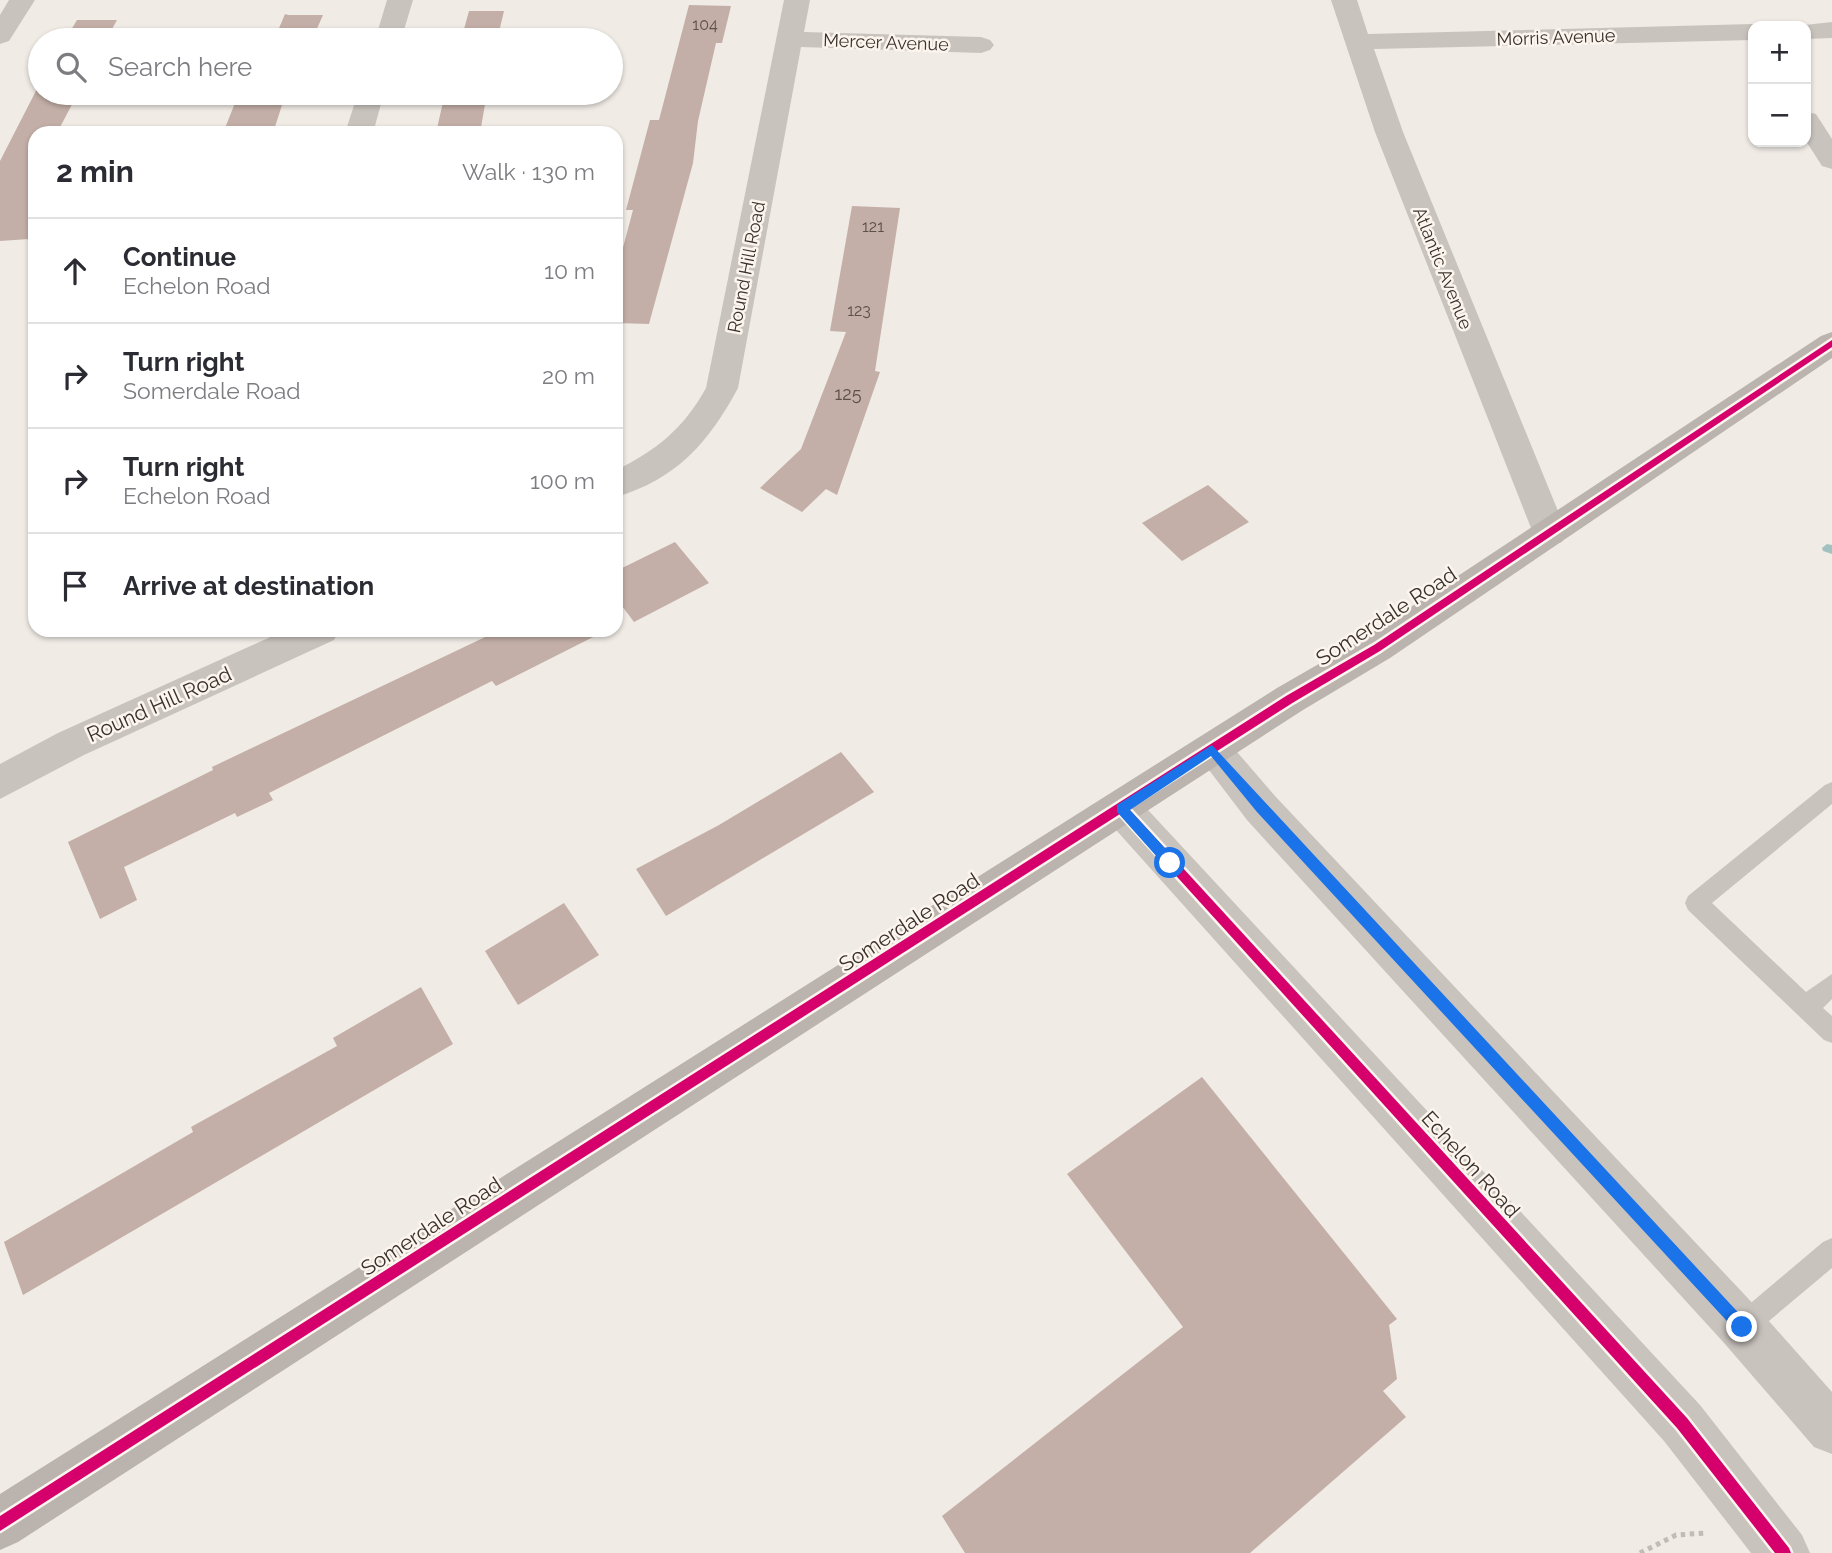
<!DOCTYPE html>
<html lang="en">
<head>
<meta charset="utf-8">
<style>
  :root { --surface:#fff; --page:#f2f2f3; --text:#2b2b33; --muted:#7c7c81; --line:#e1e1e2 }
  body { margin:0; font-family:Raleway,sans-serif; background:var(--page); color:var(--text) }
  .controls { position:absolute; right:21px; top:21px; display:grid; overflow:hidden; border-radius:14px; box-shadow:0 2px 5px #0004 }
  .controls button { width:63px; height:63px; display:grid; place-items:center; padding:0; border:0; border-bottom:2px solid var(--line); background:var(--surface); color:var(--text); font:35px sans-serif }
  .stop { position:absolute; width:21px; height:21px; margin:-16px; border:5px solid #1a73e8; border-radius:50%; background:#fff }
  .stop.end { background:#1a73e8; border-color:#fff; box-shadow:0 2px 7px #0008 }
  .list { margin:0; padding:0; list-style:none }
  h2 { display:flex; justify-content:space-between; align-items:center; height:91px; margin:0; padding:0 28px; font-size:30px }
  h2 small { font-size:23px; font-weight:400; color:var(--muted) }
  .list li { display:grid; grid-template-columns:46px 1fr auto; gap:21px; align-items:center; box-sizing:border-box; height:105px; padding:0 28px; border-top:2px solid var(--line) }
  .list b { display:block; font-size:26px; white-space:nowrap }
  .list p { margin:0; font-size:23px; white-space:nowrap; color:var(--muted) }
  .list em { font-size:23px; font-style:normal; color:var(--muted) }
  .icon { flex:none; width:38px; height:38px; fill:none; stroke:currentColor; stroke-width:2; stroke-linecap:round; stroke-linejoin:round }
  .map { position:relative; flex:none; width:1832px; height:1553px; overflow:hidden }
  .search { position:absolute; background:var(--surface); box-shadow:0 2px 5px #0004; left:28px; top:28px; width:595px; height:77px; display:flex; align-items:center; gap:18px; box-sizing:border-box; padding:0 24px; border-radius:38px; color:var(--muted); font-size:26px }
  .panel { position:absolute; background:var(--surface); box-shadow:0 2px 5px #0004; left:28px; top:126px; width:595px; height:511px; border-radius:21px }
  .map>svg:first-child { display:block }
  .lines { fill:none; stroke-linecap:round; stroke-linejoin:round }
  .stream { fill:#a1c2c1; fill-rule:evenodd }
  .building { fill:#c3afa7 }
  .path { stroke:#c2bbb6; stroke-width:5; stroke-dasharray:4.5 4.5; stroke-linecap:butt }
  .service { fill:#c9c3be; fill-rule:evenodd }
  .minor { fill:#c9c3be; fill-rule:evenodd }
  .tertiary { fill:#c9c3be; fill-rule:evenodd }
  .secondary { fill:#bab3ae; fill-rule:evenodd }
  .cycleway-casing { stroke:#fbf5ee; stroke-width:5 }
  .cycleway { fill:#d6006c; fill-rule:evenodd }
  .route { fill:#1a73e8 }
  .labels { text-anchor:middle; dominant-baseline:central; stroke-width:5; stroke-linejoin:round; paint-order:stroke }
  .far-number-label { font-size:16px; fill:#5d504a }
  .far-street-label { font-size:18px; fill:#3b302b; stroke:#fbf5ee }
  .number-label { font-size:18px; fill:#5d504a }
  .street-label { font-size:21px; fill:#3b302b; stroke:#fbf5ee }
</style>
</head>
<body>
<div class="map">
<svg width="1832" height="1553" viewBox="0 0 1832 1553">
  <rect width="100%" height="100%" fill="#f0ebe5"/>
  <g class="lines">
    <path class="stream" d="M1827,544L1832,545V554L1823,551L1822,548Z"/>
  </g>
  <path class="building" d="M689,5L731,6L722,43H716L698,121L693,163L649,324L616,323V274L633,210H626L650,120H659Z
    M469,11H504L497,40H461Z
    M285,14L288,15H323L312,40H274Z
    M77,20H117L106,40H65Z
    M40,83V93H78L57,133H35V220L29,239L0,241V161Z
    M239,93H292L287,105H282L273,133H223Z
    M445,93H487L480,133H436Z
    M852,206L900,208L875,371L880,372L837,495L826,489L802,512L760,488L801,449L846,332L830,331Z
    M1208,485L1249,522L1182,561L1142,523Z
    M675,542L709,583L634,622L616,598V571Z
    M500,630H607L496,686L492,681L269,793L273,800L237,817L235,813L124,867L137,900L100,919L68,842L213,770L212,767Z
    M841,752L874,792L666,916L636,869L719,825Z
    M564,903L599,955L518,1005L485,951Z
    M421,987L453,1044L23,1295L4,1242L193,1132L191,1127L337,1046L333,1038Z
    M1202,1077L1397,1319L1389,1325L1397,1379L1383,1391L1406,1417L1250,1553H965L942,1516L1183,1327L1067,1174Z"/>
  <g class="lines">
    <path class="path" d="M1640,1553L1676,1535L1706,1533"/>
    <path class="service" d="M1832,782V804L1712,903L1806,992L1832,974V999L1823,1008L1832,1016V1043L1824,1040L1688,910L1685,903L1688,896L1825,785Z
      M1832,1238V1268L1751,1336L1742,1340L1733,1336L1729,1327L1733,1318L1823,1242Z"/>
    <path class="minor" d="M9,0H35L9,41L0,44V15Z
      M387,0H413L401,40H375Z
      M784,0H810L804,32L981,37L990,40L994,45L990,50L981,53L801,47L738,388C709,442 677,479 616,497V470C656,451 684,428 706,388Z
      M1331,0H1357L1368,34L1753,24L1761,26H1753V40L1374,49L1403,132L1567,533L1562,542L1550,546L1538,542L1533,533L1375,132Z
      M1832,22V38L1806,39V26H1796Z
      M358,93H384L373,133H345Z
      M1806,112L1816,114L1832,139V169L1822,166L1806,141Z
      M286,630H339L334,640L84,755L0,799V764L58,733Z"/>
    <path class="tertiary" d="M1212,733L1225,738L1275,796L1759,1310L1832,1392V1454L1814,1447L1725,1344L1247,820L1193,749L1199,738Z
      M1122,792L1136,797L1700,1405L1802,1535L1810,1553H1751L1664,1441L1108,821L1102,809L1108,797Z"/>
    <path class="secondary" d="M1832,332V358L1390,658L1303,710L18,1542L0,1550V1494L1277,688L1364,638L1821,336Z"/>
    <g class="cycleway-casing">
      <path id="cycleway" d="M1832,340V347L1380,651L1294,702L1128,808L1687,1418L1789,1548L1791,1553H1775L1677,1428L1120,814L0,1531V1516L1286,696L1374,645Z"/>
    </g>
    <use href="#cycleway" class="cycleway"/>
  </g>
  <path class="route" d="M1212,745L1747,1322V1332H1737L1257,812L1211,756L1130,810L1175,859V867H1166L1117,812V805Z"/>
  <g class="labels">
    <g class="far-number-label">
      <text x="705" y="24">104</text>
      <text x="873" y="226">121</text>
      <text x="859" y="310">123</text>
    </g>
    <g class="far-street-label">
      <text transform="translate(1556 37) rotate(-2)">Morris Avenue</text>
      <text transform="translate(886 42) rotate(2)">Mercer Avenue</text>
      <text transform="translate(746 267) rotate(-79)">Round Hill Road</text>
      <text transform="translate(1443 268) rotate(68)">Atlantic Avenue</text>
    </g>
    <g class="number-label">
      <text x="848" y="393">125</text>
    </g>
    <g class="street-label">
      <text transform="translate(1386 616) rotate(-33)">Somerdale Road</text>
      <text transform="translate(159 704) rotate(-24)">Round Hill Road</text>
      <text transform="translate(909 922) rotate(-33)">Somerdale Road</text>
      <text transform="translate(1471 1164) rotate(48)">Echelon Road</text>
      <text transform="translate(431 1226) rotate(-33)">Somerdale Road</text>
    </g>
  </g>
</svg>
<div class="controls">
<button>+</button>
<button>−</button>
</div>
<div class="stop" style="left:1170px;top:863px"></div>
<div class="stop end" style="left:1742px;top:1327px"></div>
<div class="search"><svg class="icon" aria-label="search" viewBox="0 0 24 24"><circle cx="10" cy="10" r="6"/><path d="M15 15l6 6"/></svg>Search here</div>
<section class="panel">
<h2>2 min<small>Walk · 130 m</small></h2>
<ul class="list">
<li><svg class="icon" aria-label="ahead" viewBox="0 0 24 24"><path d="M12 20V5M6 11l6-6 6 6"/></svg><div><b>Continue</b><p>Echelon Road</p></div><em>10 m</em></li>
<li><svg class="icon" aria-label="right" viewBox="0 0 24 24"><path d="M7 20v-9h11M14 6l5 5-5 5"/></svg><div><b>Turn right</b><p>Somerdale Road</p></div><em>20 m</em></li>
<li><svg class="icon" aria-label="right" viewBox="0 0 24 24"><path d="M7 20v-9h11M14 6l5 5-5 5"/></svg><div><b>Turn right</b><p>Echelon Road</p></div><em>100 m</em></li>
<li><svg class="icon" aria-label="arrive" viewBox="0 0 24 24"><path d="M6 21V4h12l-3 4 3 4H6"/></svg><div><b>Arrive at destination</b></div></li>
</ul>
</section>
</div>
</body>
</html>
